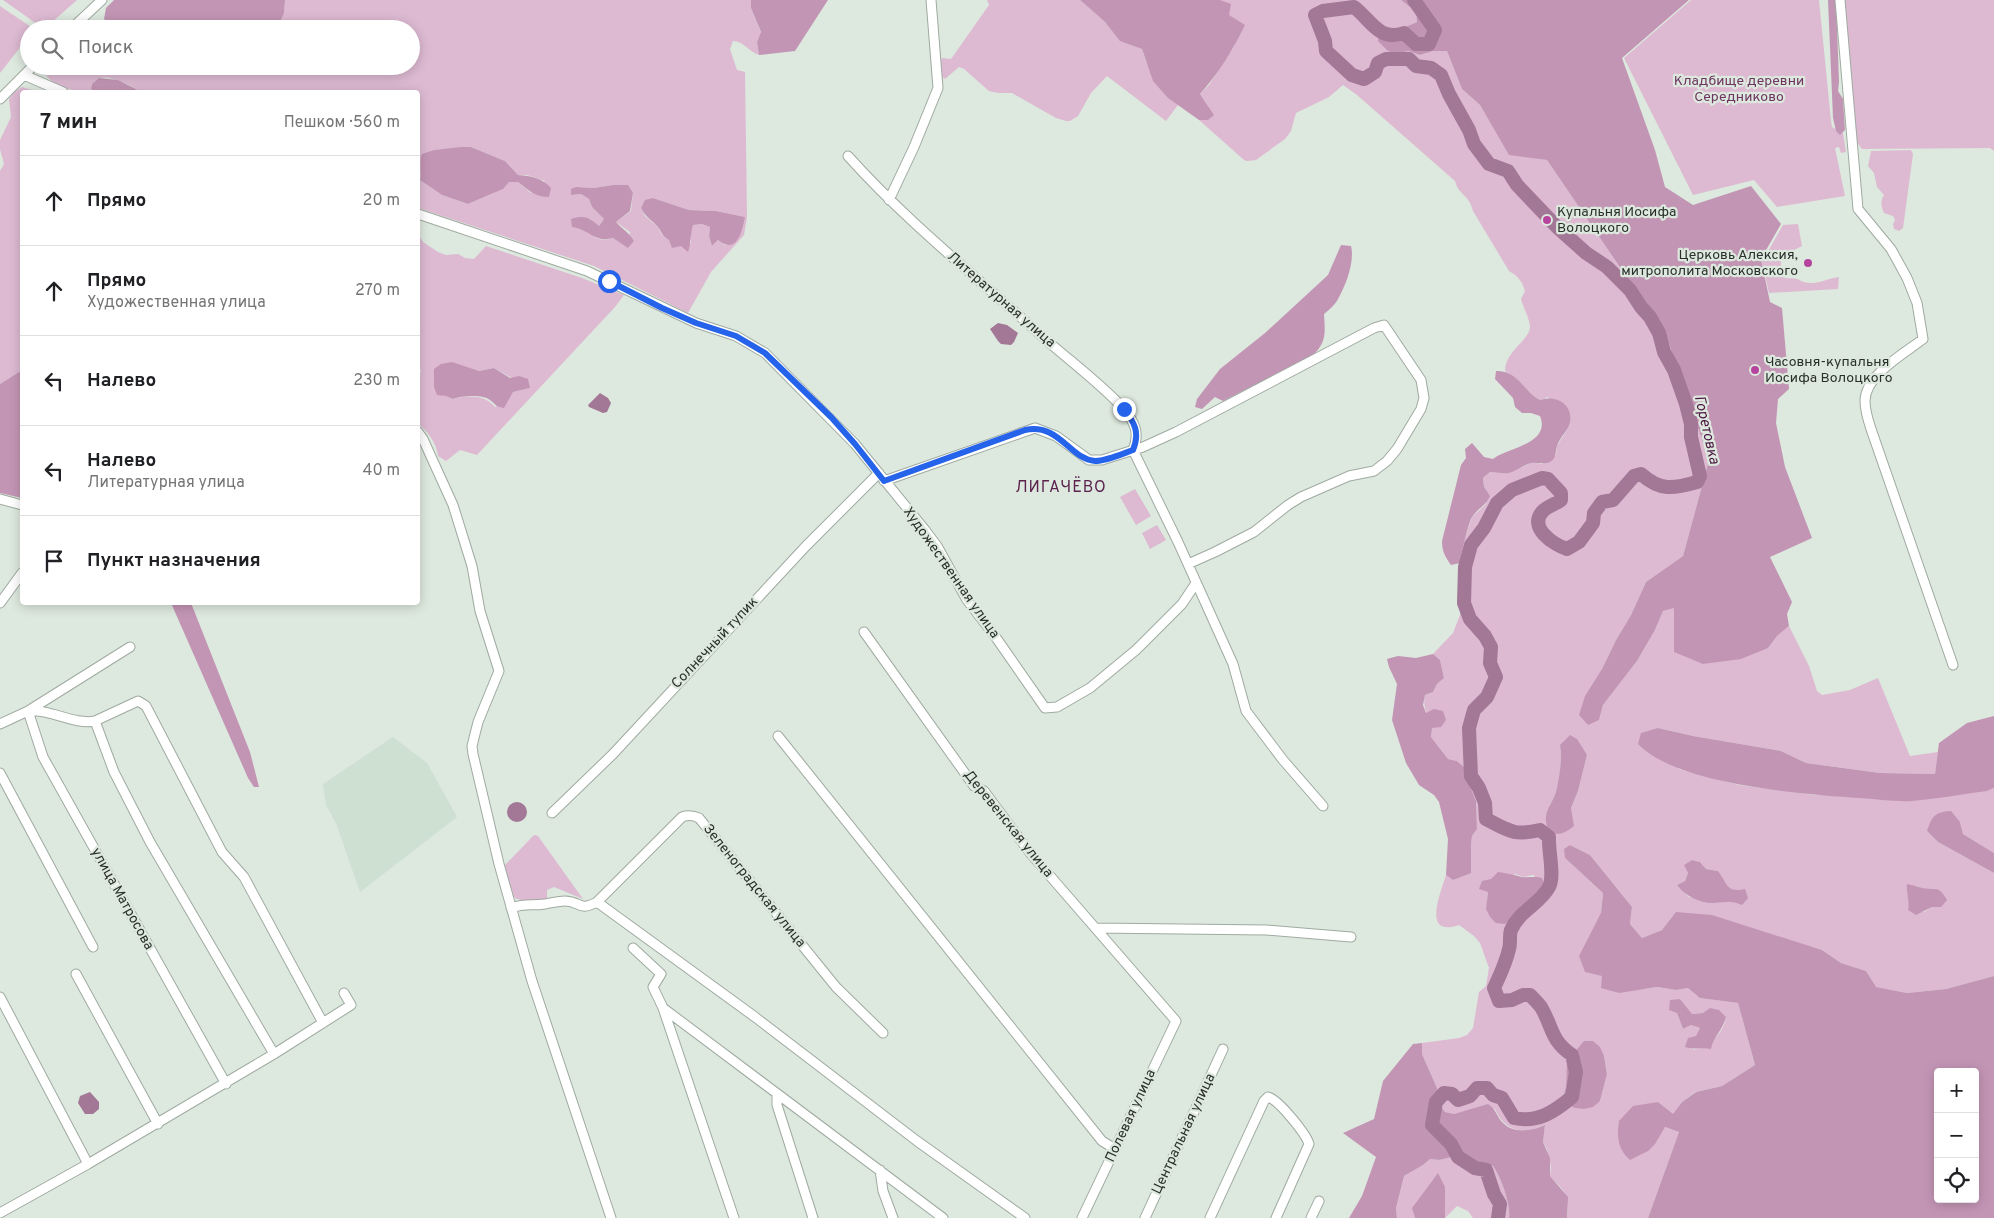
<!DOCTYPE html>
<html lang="ru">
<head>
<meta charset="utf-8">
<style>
  :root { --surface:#fff; --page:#f6f6f6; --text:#202124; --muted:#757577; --line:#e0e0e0 }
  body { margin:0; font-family:Overpass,sans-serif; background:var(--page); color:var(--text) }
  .controls { position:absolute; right:15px; bottom:15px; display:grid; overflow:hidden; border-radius:5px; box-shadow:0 2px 12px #0003 }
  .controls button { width:45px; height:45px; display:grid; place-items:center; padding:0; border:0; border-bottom:1px solid var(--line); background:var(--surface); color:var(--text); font:25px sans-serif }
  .stop { position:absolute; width:15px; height:15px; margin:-11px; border:4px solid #2563eb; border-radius:50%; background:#fff }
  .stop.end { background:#2563eb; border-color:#fff; box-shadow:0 1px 5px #0008 }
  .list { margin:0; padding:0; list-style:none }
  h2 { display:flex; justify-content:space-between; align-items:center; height:65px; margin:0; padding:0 20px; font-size:21px }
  h2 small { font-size:16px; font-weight:400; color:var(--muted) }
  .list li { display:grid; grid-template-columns:32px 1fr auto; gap:15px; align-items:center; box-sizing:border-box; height:90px; padding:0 20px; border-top:1px solid var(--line) }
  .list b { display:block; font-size:19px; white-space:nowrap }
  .list p { margin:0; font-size:16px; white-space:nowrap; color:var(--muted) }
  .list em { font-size:16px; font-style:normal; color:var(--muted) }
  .icon { flex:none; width:28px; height:28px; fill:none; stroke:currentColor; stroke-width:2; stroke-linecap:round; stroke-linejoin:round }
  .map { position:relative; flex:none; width:1994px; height:1218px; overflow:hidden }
  .search { position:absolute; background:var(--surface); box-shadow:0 2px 12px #0003; left:20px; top:20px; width:400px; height:55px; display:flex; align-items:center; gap:12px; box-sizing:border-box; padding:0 18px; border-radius:28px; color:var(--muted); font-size:19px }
  .panel { position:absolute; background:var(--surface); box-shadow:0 2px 12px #0003; left:20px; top:90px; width:400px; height:515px; border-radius:5px }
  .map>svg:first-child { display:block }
  .built { fill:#cee0d1 }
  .green { fill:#ddbad2; fill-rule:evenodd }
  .forest { fill:#c395b5; fill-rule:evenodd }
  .water { fill:#a37796 }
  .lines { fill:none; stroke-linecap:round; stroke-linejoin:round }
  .river { stroke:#a37796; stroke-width:14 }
  .minor-casing { stroke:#9faaa0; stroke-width:11 }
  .minor { stroke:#fff; stroke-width:9 }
  .route { stroke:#2563eb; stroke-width:6 }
  .poi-dot { fill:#b6439d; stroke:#dde8de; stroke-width:2 }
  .labels { text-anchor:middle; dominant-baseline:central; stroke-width:4.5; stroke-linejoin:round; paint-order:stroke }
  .park-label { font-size:14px; fill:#6d345f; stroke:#dde8de }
  .poi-label { font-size:14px; fill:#2a2f2b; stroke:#dde8de; text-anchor:start }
  .street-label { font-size:14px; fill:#2a2f2b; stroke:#dde8de }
  .water-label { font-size:15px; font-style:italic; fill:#4e1742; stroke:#dde8de }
  .quarter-label { font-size:16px; letter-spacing:1px; fill:#5a224d; stroke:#dde8de }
</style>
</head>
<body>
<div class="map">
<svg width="1994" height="1218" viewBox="0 0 1994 1218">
  <rect width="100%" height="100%" fill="#dde8de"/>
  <path class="built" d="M393,737L427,763L457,817L360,892L336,823L326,805L323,784Z"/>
  <path class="green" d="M3,0H77L44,29Z
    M285,0H751V8L761,33L757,42L759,55C749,52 744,41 733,41L730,49L737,70L745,72L747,217L744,235L711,272L688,313L594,266L418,208V92H142C133,87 109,73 98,79C96,80 94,83 92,84L91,89L96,92C77,92 52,89 43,70L46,66H411V29H277L284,13ZM471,147L505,161L518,175H527L545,181L531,193L518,182H509L494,193L468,204L442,195L420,180L422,162L434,150ZM613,185L633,193L631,211L616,222L630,232L628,247L613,238C595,243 596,235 582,229L590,219L599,226L604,219L592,207L589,199L581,194L571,195L576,187L594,188ZM653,198L689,210L716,211L745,217L725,245L718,240L712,246L709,236L710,227L702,224L692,225L690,234L691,243L669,240L662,235L658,227L645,216L641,208Z
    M987,0H1080L1105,22L1120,40L1142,49C1148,70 1160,92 1178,105L1166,121L1107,76L1091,93L1078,116L1070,121H1066L1056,118L1012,93H998L989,91L964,69L959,67L945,79L941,76L940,63L942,58L951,59L989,5Z
    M1220,0H1401L1416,12L1417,22L1396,31L1379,32L1396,54L1408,51L1420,55L1433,51H1447L1462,89L1480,105L1509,154L1547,160L1666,335L1709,460L1683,556L1646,582L1631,615L1616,640L1602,669L1599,720L1603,705L1637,661L1655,630L1663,611L1674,607V652L1768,648L1777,636L1789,626L1809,666L1817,691L1822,695L1850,690L1878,678L1910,756L1938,752L1935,774L1880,773L1806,763L1781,751L1693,736L1658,728L1679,769L1739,785L1815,795L1987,791L1994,788V853L1963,834L1960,822L1927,831L1938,842L1994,873V976L1946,989L1907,993L1875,987L1866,971L1841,963L1822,950L1676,913L1662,930L1642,938L1630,924L1632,907L1590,855L1570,845L1565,858L1603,893L1601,913L1602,976L1645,989L1657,987L1676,990L1688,988L1701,998L1738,1003L1755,1065L1722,1086L1695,1092L1682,1102L1673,1115L1658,1102L1661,1133L1665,1127L1679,1132L1648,1218H1567C1568,1209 1568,1196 1562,1189C1558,1184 1554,1181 1550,1176L1551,1167L1547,1149L1543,1142L1545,1125C1524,1136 1504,1131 1495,1109L1462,1112L1454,1114L1445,1112L1440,1105L1437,1088L1422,1054V1043L1459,1038L1467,1035L1473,1028L1479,992L1486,986L1489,968L1480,943L1474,936L1459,925C1421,938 1441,892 1446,875L1454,880L1470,855L1472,836L1477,829L1476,801L1472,793L1469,784V775L1464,767L1457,761L1448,759L1431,737C1434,720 1421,712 1425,695L1433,692L1437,684L1444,678L1440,660L1433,654L1453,633L1460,615V553L1472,517L1486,504L1483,478L1490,472L1509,473L1533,462L1542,464L1556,455L1557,446L1567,430L1548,397L1540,400C1526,392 1520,379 1505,371C1506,349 1531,340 1530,326C1529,317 1523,307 1521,299L1525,291C1522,281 1518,276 1509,271L1473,211C1469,194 1459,196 1455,181L1357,95L1343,85L1329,97L1296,113L1291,131L1285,139L1256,160L1247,161L1244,160L1199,120H1208L1209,107L1200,94L1209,85L1235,45L1228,15ZM1560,745L1587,755L1578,791L1571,808L1549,806C1561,788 1562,766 1560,745ZM1692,860L1700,862L1706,869L1718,871L1728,888L1736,891L1734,901L1725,900L1716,903L1689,897L1677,885L1685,881L1688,873L1685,865ZM1515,874L1524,877L1533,875L1545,886L1525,906L1520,913L1487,900L1488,892ZM1917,886L1925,889L1941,907H1932L1924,912L1908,910L1910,901ZM1680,999L1691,1014L1703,1013L1726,1017C1723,1035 1710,1045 1693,1050L1700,1028L1691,1025L1683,1029L1677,1013ZM1584,1041L1604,1056L1607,1074L1600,1101L1563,1095L1566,1087L1567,1069Z
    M1691,0H1819L1831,121L1832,127L1843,133L1846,152L1841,153L1839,147L1835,148L1845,196L1777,207L1754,180L1693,195L1624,58Z
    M1845,0H1994V151L1990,148L1862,149L1856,141Z
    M0,6L34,29H29V36L0,73Z
    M22,87L38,92H22V372H19L0,384V171L4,164L0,149V140L11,117L9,99L14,92Z
    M1911,150L1913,154L1903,228L1899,231L1894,229L1893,224L1895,220L1893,216L1884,213C1881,207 1880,201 1884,195L1877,187L1874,173L1868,166L1871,151Z
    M418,224L420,226L419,235L423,242L438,252L446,255L458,254L465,258L474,259L486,246L582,278L624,295L615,307L477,455L460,450L446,461L438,456C437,444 428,431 418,424V375L421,372L418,359ZM461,366L479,371L494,368L530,388L513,392L507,400L495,407C485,395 468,395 453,399L434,387V369Z
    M1798,224L1802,246L1790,252L1781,260V276C1787,280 1791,277 1797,279C1799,279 1801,282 1804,282C1816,286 1828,278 1839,277L1838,289L1769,293L1762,262L1783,225Z
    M1135,489L1151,516L1136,525L1120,497Z
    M1157,525L1166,540L1150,549L1142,533Z
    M534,835L538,836L583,899L554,887L547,890V899C539,900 518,903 513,896C511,893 510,888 509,884C507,878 504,872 505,865Z
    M1456,1156L1493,1166C1501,1177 1511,1205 1509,1218H1473L1468,1211L1457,1206L1445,1218V1187L1413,1208L1415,1218H1397L1396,1208L1404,1176L1423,1165L1430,1159L1439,1160Z"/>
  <path class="forest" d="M114,0H285L284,13L277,29H116L104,19L106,8Z
    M751,0H828L795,51L759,55L757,42L761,32L751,8Z
    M1080,0H1220L1231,4L1229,15L1245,25C1233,50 1218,74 1200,94L1214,115L1208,120H1199L1168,98L1153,81L1142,49L1120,41L1105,22Z
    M1401,0H1689L1622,58L1655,150L1665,187L1693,205L1751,186L1781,224L1761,259L1770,302L1782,308L1789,389L1778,399L1776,423L1785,467L1812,538L1770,557L1792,602L1787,614L1789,626L1777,636L1768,648L1741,659L1703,664L1674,652V608L1663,611L1655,630L1637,661L1603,705L1599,720L1588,725L1579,715L1585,696L1602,669L1616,640L1631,615L1646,582L1683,556L1709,460L1666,335L1547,160L1509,155L1480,105L1462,89L1447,51H1433L1420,55L1408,51L1396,54L1388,51L1378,41L1379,32L1396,31L1417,22L1416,12Z
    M1828,0H1836L1839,82L1838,91L1843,99L1845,130L1840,135L1836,131L1833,118Z
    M99,78L118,80L142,92H96L91,89L92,84Z
    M461,147H471L505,161L518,175C532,176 542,178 551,188L549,197C534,197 529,190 518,182H509L503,189L468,204L442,195L420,180C422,172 419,159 422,154L434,150Z
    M613,185H628L633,193L630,211L616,222C622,229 629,232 634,241L628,248L613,238C594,243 591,230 572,227L571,219C584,215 589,217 599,226L604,219L592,207L589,199L581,194L571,195V189L576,187L594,188Z
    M653,198L689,210L716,211L745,217C742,232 737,255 718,240L712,246L709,236L710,227L702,224L693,225C690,235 691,243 688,252L681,246L672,248L669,240C661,235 663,234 658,227C652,220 645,217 641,208L645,200Z
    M1341,245L1351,246C1355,261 1346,285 1338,299C1335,305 1329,310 1324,314C1325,332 1327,342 1313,355L1223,401L1215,397L1202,409L1195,407L1197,399L1220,369L1265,333L1328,275Z
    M452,362L479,371L494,368L510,378L519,376L528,379L530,388L513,392L504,408C494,406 497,405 490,400C482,394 462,396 453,399L446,396L437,395L434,387V369L441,364Z
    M1496,371C1518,370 1523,391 1540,400C1555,395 1573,403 1570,422C1568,431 1560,437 1557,446C1555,452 1557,458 1550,462C1543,465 1537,462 1531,463C1523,465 1517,471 1509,473C1504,474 1496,472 1490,472L1483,478L1484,487L1490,496C1485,507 1478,508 1472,517C1469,521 1460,557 1460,563L1451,565C1445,557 1442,551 1442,541L1461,465L1466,458L1465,449L1472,443L1484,457L1493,459C1509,447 1551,444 1540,416L1531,413H1522L1515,407L1513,398L1495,379Z
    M19,372H22V498L0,493V384Z
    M171,603H191L250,752L259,787H254L248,778Z
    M1433,654L1440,660L1444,678L1437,684L1433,692L1425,695L1423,705L1426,713L1434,709L1443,711L1446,720L1441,727L1432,728L1431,737L1448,759L1457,761L1464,767L1469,775V784L1476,801L1477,829L1472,836L1471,845V873L1453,880L1446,875L1448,839L1439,802L1434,795L1419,785L1406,763L1392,720L1397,684L1389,667L1387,659L1398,656L1416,658Z
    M1994,716V788L1987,791C1962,794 1937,799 1912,801C1895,802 1876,799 1859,798C1803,794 1677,785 1638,744L1641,733L1658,728L1693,736L1781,751L1806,763L1880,773L1935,774L1939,743L1967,723Z
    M1570,735L1577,739L1587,755L1578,791L1571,808L1574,826C1565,833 1560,836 1549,832C1540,811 1553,806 1557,788C1560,773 1562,760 1560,745Z
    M1951,811L1960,822L1963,834L1994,853V873L1938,842L1927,831C1932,816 1935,812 1951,811Z
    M1570,845L1590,855L1632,907L1630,924L1642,938L1662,930L1676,912L1712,915L1822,950L1841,963L1866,971L1876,987L1907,993L1946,989L1994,976V1218H1648L1679,1132L1665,1127L1655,1144L1648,1151L1630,1160C1617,1148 1617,1137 1619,1121L1633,1106L1658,1102L1673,1114L1682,1102L1696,1092L1722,1086L1755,1065L1738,1003L1700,998L1688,988L1676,990L1657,987L1619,993L1601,988L1602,976L1585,972L1579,956L1601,913L1603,893L1565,858L1564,849ZM1938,1072H1975V1199H1938Z
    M1692,860L1700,862L1706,869L1718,871C1728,884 1726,893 1745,889L1748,898L1742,905C1731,900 1726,902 1715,903C1701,904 1685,896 1677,885L1685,881L1688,873L1684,865Z
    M1498,872C1507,873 1514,875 1522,877C1529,878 1535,876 1542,878L1545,886L1525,906L1520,913L1505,924L1496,923L1490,917L1486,909L1488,892L1479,889L1482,881L1491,879Z
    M1907,884C1913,885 1918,887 1923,888C1936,891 1938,884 1947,900L1941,907H1932L1916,915L1908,910C1910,900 1906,894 1907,884Z
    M1680,999L1692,1014L1703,1013L1710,1008L1719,1010L1726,1017C1723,1030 1713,1037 1711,1049C1702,1047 1694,1050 1685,1047L1688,1038L1696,1036L1700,1028L1691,1025L1683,1029L1677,1013L1669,1010L1670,1000Z
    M1584,1041H1593L1600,1047L1604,1056L1607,1074L1600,1101L1593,1107L1584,1109L1575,1108L1567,1104L1563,1096L1566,1087L1567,1061Z
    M1422,1043V1054L1437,1088L1440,1105L1445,1112L1454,1114L1488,1104C1497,1110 1496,1116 1503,1123C1514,1134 1533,1131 1545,1125L1543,1142L1550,1158V1176L1568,1197L1567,1218H1509C1511,1205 1501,1177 1493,1166L1456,1156L1439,1160L1430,1159L1423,1165L1404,1176L1396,1208L1397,1218H1349L1362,1196L1376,1157L1343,1133L1374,1119L1383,1081L1413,1044Z
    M1438,1173L1445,1187V1218H1415L1412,1208Z"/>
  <path class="water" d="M998,323L1007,325L1018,333L1014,342L1011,345L1001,344L998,341L990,329Z
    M600,393L608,398L611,403L607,412L603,413L589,407L588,405Z
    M507 812a10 10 0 1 1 20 0a10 10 0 1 1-20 0Z
    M90,1092L99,1102V1109L93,1114H85L78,1103L80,1096Z"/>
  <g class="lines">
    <path class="river" d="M1414,0L1435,30L1429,44H1416L1404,33C1379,42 1371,20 1354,7L1323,11L1315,15L1325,41L1326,51L1352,75L1364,79L1375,72L1378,63L1386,59H1409L1416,66L1431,68L1441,75L1449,94L1469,130L1474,144L1489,164L1508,171L1517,185L1557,227L1586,253L1607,267L1630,290L1641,307L1650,317L1659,333L1664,352L1674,370L1686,404L1691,424V437L1700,476L1697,482C1673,489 1660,491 1641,474L1634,476L1613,500L1602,502L1594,513L1593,523L1579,542L1567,549C1554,545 1527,527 1543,511C1548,506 1556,504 1561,500V493L1548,479L1542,478L1512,490L1497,503L1484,528L1471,545L1465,567L1464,603L1470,619L1485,636L1491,647L1490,663L1496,677L1487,697L1474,710L1469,728L1471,776L1479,788L1485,803L1486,819C1509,831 1514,836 1540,830L1549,837C1548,850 1555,876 1549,887C1540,904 1519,911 1511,930C1509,935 1511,943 1509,949C1506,963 1500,975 1494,988L1499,1001L1512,1000L1523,995H1530C1534,999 1538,1003 1541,1007C1553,1027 1550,1040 1572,1055L1576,1072L1572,1097C1554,1112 1538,1123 1514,1118L1502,1098L1493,1095L1487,1088H1477L1470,1096L1458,1100L1452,1094L1444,1093L1436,1102L1432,1125L1451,1144L1458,1157L1475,1168L1486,1170L1494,1194L1500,1204L1498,1218"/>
    <g class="minor-casing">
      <path id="minor" d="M1840,0L1858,209L1891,249L1907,278L1917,303L1923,339C1905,353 1865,375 1865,401C1865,411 1868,420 1871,429L1953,665
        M71,29L102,0
        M24,75L63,92
        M0,99L33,66
        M848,156C908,223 978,278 1044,338C1071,362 1100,383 1124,409C1135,423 1140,433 1133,450L1178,542L1233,664L1246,711L1283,760L1323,806
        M889,200L914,147L938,88L931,0
        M418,214L587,271L696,323L736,336L765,353L855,444L925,530L937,546L967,600L997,639L1045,708L1057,707L1090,688L1136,650L1182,604L1196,583
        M418,432L423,439L453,505L472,566L480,611L499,671L478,722L472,746L473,754L499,864L532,981L611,1218
        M884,481L1035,428L1056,436L1089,460H1102L1143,447L1176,432L1374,328L1384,325L1421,380L1424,398L1421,409L1397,449L1387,461L1374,471L1349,476L1301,497L1288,505L1254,532L1215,552L1188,564
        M0,499L22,505
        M0,603L22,573
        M864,632L974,786L984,791L1031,854L1176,1021L1082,1218
        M95,721L138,701L146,706L222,852L244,877L323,1023
        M0,724L28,711L130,647
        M778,736L1102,1141L1115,1149
        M0,773L93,947
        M552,813L613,754L806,546L879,473
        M597,902L755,1017L917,1141L1025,1218
        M511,908C524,903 532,906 545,904C552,903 558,901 565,901C581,901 578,912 597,902L682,817C688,815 692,815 699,818L836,987L883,1033
        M1096,928L1266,930L1351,937
        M633,948L661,974L653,987L663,1008L943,1218
        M76,974L158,1124
        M0,997L88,1164L274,1054L351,1005L344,993
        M663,1008L734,1218
        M226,1084L43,757L28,711C52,709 73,725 95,721L114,772L150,842L274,1054
        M777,1094V1105L813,1218
        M880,1170L883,1191L893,1218
        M0,1213L88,1164
        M1145,1218L1223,1049
        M1210,1218L1264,1101L1268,1097C1279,1100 1306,1134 1309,1144L1276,1218
        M1311,1218L1319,1201"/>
    </g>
    <use href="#minor" class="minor"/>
  </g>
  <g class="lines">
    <path class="route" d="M609,281L662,308L696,323L736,336L765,353L831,417L855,444L884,481L1025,430C1060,423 1069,459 1095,461C1107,461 1122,454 1133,450C1140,433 1135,423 1124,409"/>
  </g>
  <g class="poi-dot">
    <circle cx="1547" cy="220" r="5"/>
    <circle cx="1808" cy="263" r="5"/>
    <circle cx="1755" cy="370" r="5"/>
  </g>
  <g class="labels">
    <g class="park-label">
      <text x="1739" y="81">Кладбище деревни<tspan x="1739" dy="16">Середниково</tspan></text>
    </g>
    <g class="poi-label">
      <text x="1557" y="212">Купальня Иосифа<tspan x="1557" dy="16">Волоцкого</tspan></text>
      <text x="1798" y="255" text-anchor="end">Церковь Алексия,<tspan x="1798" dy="16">митрополита Московского</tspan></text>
      <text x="1765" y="362">Часовня-купальня<tspan x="1765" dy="16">Иосифа Волоцкого</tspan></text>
    </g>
    <g class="street-label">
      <text transform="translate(1001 300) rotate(41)">Литературная улица</text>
      <text transform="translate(951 573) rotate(55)">Художественная улица</text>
      <text transform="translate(715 643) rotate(-47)">Солнечный тупик</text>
      <text transform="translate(1008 824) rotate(51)">Деревенская улица</text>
      <text transform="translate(754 886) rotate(51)">Зеленоградская улица</text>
      <text transform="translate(122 899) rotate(61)">улица Матросова</text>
      <text transform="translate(1131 1116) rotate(-65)">Полевая улица</text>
      <text transform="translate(1184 1134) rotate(-65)">Центральная улица</text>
    </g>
    <g class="water-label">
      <text transform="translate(1706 430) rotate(77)">Горетовка</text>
    </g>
    <g class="quarter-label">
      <text x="1061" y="488">ЛИГАЧЁВО</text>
    </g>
  </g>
</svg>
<div class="controls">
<button>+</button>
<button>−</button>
<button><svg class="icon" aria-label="locate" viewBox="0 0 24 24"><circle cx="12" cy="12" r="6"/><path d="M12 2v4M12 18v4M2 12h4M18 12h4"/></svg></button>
</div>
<div class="stop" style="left:609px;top:281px"></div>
<div class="stop end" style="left:1124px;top:409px"></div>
<div class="search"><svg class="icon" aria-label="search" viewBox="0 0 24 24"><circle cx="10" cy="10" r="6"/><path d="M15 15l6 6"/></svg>Поиск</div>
<section class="panel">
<h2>7 мин<small>Пешком · 560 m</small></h2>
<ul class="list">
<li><svg class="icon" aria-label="ahead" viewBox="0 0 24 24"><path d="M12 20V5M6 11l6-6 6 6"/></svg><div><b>Прямо</b></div><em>20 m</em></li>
<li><svg class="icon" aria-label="ahead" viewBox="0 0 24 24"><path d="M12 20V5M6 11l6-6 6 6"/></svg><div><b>Прямо</b><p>Художественная улица</p></div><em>270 m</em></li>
<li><svg class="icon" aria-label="left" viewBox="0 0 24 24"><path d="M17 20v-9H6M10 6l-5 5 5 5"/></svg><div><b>Налево</b></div><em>230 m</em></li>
<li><svg class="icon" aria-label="left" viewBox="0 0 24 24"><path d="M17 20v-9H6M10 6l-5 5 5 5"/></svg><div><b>Налево</b><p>Литературная улица</p></div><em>40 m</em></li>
<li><svg class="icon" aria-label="arrive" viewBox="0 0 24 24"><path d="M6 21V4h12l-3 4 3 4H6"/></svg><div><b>Пункт назначения</b></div></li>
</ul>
</section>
</div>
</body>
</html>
